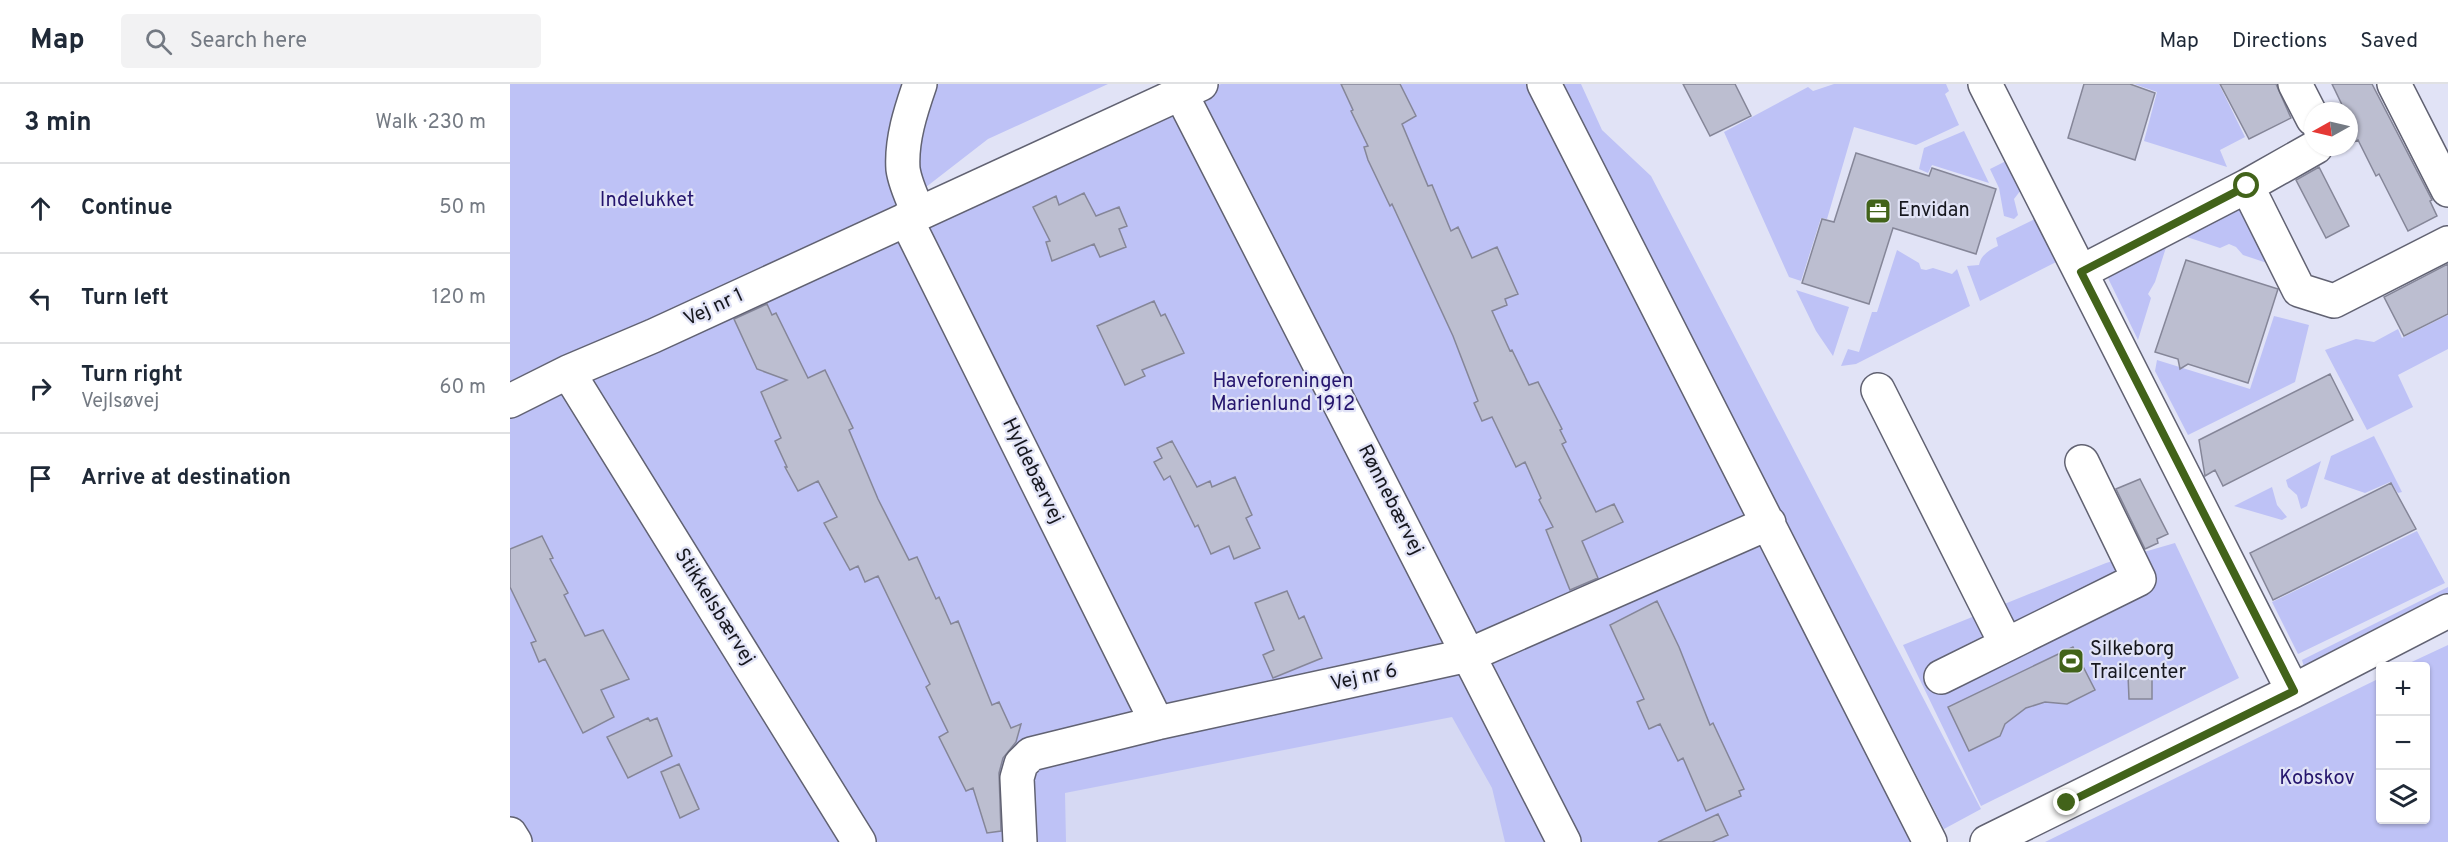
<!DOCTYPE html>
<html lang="en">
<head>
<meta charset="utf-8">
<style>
  :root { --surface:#fff; --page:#f2f2f3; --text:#1f2937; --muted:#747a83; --line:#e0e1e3 }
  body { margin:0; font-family:Overpass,sans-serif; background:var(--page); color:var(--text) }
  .controls { position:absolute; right:18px; bottom:18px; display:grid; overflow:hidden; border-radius:6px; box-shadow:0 2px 4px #0004 }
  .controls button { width:54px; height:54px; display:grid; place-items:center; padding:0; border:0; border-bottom:2px solid var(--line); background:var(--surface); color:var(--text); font:30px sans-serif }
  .compass { position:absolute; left:1794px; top:18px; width:54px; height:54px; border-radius:50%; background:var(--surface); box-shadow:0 2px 4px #0004; rotate:262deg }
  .stop { position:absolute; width:18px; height:18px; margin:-14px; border:4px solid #42631a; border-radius:50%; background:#fff }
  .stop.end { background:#42631a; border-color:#fff; box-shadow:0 2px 6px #0008 }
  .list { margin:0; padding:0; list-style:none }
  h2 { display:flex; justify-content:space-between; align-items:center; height:78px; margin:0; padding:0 24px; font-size:26px }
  h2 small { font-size:20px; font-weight:400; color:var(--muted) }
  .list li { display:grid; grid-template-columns:39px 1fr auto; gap:18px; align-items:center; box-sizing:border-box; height:90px; padding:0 24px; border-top:2px solid var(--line) }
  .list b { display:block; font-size:22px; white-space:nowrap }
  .list p { margin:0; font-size:20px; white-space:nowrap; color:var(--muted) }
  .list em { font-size:20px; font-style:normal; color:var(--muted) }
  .icon { flex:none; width:33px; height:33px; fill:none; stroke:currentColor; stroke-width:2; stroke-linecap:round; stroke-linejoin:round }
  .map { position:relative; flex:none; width:1938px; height:758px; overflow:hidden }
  header { display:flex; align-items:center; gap:36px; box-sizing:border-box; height:84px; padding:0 30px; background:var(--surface); border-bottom:2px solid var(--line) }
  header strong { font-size:28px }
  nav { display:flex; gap:33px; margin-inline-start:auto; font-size:21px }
  .search { width:420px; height:54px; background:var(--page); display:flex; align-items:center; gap:15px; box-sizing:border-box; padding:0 21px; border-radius:6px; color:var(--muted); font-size:22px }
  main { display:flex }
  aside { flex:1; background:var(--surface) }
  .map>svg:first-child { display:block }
  .built { fill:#d6d9f3 }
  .green { fill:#bec2f6 }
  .building { fill:#bcbed0; stroke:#858698; stroke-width:1.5 }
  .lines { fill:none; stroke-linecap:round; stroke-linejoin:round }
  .minor-casing { stroke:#616272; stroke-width:36 }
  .minor { stroke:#fff; stroke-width:33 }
  .route { stroke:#42631a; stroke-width:8 }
  .labels { text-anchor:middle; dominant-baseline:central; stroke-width:4.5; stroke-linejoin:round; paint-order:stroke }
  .park-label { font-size:20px; fill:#25156d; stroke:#e1e3f6 }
  .poi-label { font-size:20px; fill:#16171e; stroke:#e1e3f6; text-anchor:start }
  .street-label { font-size:20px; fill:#16171e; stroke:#e1e3f6 }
</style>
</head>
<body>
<header>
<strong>Map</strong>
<div class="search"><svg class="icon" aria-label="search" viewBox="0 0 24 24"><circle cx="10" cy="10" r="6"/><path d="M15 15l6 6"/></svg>Search here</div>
<nav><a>Map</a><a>Directions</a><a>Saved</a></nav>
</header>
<main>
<aside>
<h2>3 min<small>Walk · 230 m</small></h2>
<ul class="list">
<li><svg class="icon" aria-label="ahead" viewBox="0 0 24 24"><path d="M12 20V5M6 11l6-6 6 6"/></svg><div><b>Continue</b></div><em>50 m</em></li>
<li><svg class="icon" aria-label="left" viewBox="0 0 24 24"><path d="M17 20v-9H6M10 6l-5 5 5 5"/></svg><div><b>Turn left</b></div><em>120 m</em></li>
<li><svg class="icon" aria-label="right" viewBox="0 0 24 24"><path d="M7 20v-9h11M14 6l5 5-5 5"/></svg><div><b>Turn right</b><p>Vejlsøvej</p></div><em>60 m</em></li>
<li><svg class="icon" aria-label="arrive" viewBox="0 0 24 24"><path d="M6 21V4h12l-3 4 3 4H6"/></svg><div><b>Arrive at destination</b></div></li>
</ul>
</aside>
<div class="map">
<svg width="1938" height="758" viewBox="0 0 1938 758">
  <rect width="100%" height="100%" fill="#e1e3f6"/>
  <path class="built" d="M956,585L1045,758H516L519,683Z"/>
  <path class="green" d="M0,0H598L478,55L367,141L711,0H1024L1401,758H995L982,704L942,633L555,709L556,758H0Z
    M1050,0H1071L1092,46L1141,92L1471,725L1434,745Z
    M1324,0H1436L1439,7L1435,10L1449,41L1406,61L1344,43L1317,135L1311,134L1291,197L1279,193L1214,48L1298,3L1303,7Z
    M1624,0H1709L1735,53L1710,66L1717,83L1634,57L1647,8Z
    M1454,47L1479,99L1422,81L1418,89L1409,85L1414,64Z
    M1500,75L1514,102L1504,115L1508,131L1504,135L1494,132L1489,104L1480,85Z
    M1733,122L1769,183L1733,171L1726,163L1719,160L1710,164L1668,150Z
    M1527,134L1550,176L1470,217L1457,182L1469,181C1471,171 1479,166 1488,162L1486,154Z
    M1659,154L1645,198L1638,210L1641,214L1628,256L1597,192Z
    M1387,166L1409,179L1411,185L1416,186L1423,184L1442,190L1447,185L1460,222L1346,280L1331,282L1338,265L1349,268L1362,228H1367Z
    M1286,206L1339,223L1323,272L1306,247Z
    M1938,231V265L1888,291L1903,323L1857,346L1815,266L1846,255L1864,258L1888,245L1892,254Z
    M1764,232L1799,241L1785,298L1678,351L1645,287L1647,276L1740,305Z
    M1864,352L1892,408L1888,409L1880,398L1855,409L1814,395L1821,372Z
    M1811,377L1797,422L1791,425L1787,411L1778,403L1776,396Z
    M1762,403L1767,421L1777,433L1772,436L1724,422Z
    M1907,447L1935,499L1788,570L1762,518Z
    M1665,459L1729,594L1471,722L1393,561L1596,479Z
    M1938,503V519L1794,583L1792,576Z
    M1938,561V758H1535L1870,594V736H1916V582H1893Z"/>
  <path class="building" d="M831,0H890L906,32L892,40L918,102L922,101L941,147L948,143L962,174L987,163L1008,210L995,215L997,221L982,227L1000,267L1002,266L1019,301L1028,298L1052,345L1050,346L1056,358L1052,360L1086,428L1104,420L1113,438L1072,457L1088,494L1060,506L1036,446L1043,443L1029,416L1031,414L1015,378L1006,383L982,333L972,337L964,319L968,317L943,252L882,120L880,122L858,76L854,63L858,62L841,27L843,26Z
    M1173,0H1225L1241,32L1200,52Z
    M1574,0H1620L1645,9L1625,76L1558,54Z
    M1710,0H1766L1781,34L1739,55Z
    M1822,0H1862L1922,116L1920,117L1927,132L1898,147L1869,90L1866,92L1848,56L1839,60V27H1835Z
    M1346,69L1419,92L1422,84L1486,105L1466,170L1383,144L1359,220L1292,199L1312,135L1324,138Z
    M1809,83L1839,142L1816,154L1786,96Z
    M574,109L586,132L609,123L617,142L609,145L616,163L590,173L584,160L542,177L536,158L540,157L523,123L546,112L549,121Z
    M1676,176L1768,205L1738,299L1678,280L1670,285L1668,275L1645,268Z
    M1938,180V230L1894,252L1874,213Z
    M644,217L651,232L655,230L674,269L632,286L635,292L615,301L587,242Z
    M257,220L262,231L266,229L298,294L315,286L343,344L339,346L368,415L399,476L407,473L426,515L429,513L441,540L448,537L482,621L489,618L501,644L511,640L506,658L493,674L489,689L491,747L477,749L463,704L456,707L429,653L438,648L416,603L420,600L368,492L355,498L348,482L340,486L314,439L327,433L308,397L288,407L275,383H277L265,357L271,354L251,308L277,296L247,285L224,235Z
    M1820,290L1843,336L1713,402L1705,386L1695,392L1689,356Z
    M662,357L687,403L700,397L702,403L725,393L742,431L736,434L750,464L724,475L719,462L701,470L688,441L685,443L660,392L654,396L644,378L652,374L647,364Z
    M1630,395L1658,450L1647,455L1648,459L1635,465L1606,405Z
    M1881,399L1906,445L1763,516L1740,469Z
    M32,452L43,474L40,475L58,509L54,511L75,552L93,546L119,595L91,606L104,633L73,649L35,575L29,578L21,559L26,557L0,503V465Z
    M777,507L789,535L794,532L812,574L763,594L753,571L764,566L745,519Z
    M1147,517L1169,563L1200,641L1203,639L1234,705L1229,707L1231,712L1196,727L1173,674L1168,677L1150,640L1139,645L1127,618L1134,615L1100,541Z
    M1563,563L1585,606L1557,620L1535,618L1516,624L1495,640L1490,652L1459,667L1438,623Z
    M1642,590V615H1619L1618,591Z
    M138,634L140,637L147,634L162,672L118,694L97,653Z
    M169,680L189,725L170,734L151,688Z
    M1208,730L1218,751L1202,758H1148Z"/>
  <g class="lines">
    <g class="minor-casing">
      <path id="minor" d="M1034,0L1420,758
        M1475,0L1783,607
        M1785,0L1803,35
        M1884,0L1938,106
        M671,10L1054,758
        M1737,102L1789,206L1824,217L1938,159
        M409,130C403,116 395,100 393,85C391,56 401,26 410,0
        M396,135L647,639
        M1571,188L1737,102L1806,63
        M58,288L349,758
        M1368,306L1496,560
        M0,317L58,288L143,252L691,0
        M1431,593L1629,495L1572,378
        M0,750L5,758
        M510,758L507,694L511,680L521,670L647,639L959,571L1259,439
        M1477,758L1783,607L1938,527"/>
    </g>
    <use href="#minor" class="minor"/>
  </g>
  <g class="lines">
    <path class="route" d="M1557,719L1784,607L1571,188L1737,102"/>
  </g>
  <defs>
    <g id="office-square" transform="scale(1.35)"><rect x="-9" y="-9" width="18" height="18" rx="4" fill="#42631a" stroke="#e1e3f6"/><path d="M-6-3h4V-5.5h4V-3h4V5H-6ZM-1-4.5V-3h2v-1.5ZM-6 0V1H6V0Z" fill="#fff"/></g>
    <g id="stadium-square" transform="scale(1.35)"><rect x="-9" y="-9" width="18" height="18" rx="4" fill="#42631a" stroke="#e1e3f6"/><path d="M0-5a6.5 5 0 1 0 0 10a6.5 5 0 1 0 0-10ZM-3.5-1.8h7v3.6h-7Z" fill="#fff"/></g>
  </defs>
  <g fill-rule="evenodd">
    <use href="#office-square" x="1368" y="127"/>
    <use href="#stadium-square" x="1561" y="577"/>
  </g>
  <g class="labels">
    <g class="park-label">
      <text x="137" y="117">Indelukket</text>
      <text x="773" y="298">Haveforeningen<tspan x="773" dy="23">Marienlund 1912</tspan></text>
      <text x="1807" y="695">Kobskov</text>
    </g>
    <g class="poi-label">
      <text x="1388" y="127">Envidan</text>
      <text x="1580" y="566">Silkeborg<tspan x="1580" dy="23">Trailcenter</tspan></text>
    </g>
    <g class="street-label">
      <text transform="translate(204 224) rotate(-25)">Vej nr 1</text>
      <text transform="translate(522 387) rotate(64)">Hyldebærvej</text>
      <text transform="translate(880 416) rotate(63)">Rønnebærvej</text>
      <text transform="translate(204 523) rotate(58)">Stikkelsbærvej</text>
      <text transform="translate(854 594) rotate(-12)">Vej nr 6</text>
    </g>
  </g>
</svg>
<div class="controls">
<button>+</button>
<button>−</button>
<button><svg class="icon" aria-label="layers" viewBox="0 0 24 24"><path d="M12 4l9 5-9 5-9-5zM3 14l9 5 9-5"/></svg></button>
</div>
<svg class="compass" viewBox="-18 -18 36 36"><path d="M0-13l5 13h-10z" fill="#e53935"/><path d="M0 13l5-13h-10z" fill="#747a83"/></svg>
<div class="stop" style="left:1737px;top:102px"></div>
<div class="stop end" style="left:1557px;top:719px"></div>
</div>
</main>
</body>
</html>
